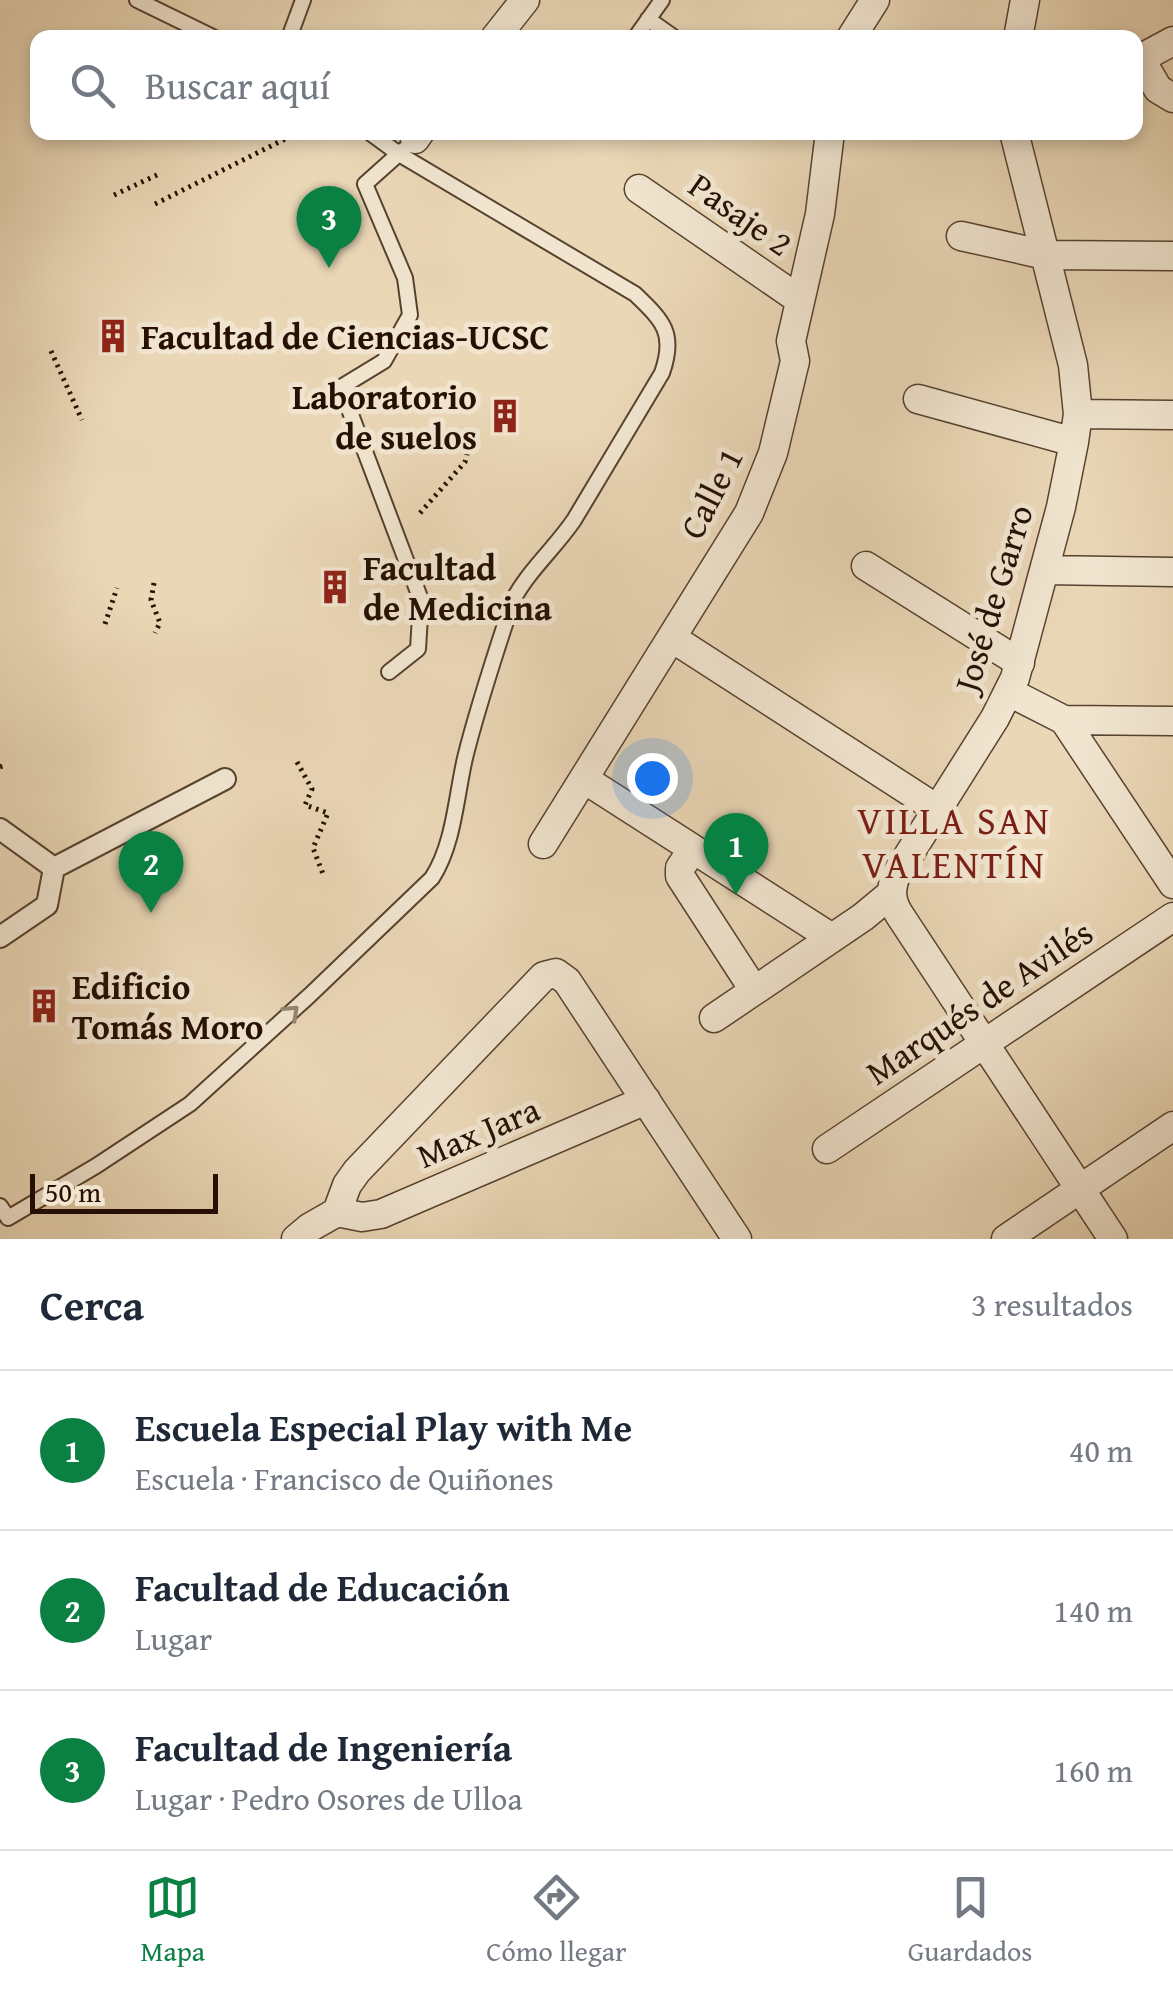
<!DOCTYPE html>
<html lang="es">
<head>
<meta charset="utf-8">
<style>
  :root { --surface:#fff; --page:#f6f6f7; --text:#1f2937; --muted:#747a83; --line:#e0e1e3; --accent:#0b8043 }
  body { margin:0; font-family:"Gentium Book Plus",serif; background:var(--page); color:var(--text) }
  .scale { position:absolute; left:30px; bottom:25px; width:188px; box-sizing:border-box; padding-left:10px; border:5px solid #261004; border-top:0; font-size:28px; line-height:35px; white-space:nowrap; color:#261004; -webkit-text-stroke:8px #f1e5d0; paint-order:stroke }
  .you { position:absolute; left:652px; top:778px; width:35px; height:35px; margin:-25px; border:8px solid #fff; border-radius:50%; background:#1a73e8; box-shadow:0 0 0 15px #1a73e833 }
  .badge { display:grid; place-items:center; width:65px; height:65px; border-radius:50%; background:var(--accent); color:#fff; font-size:32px; font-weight:700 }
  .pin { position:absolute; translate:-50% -82px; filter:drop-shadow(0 2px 5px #0008) }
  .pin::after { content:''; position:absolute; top:52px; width:35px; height:30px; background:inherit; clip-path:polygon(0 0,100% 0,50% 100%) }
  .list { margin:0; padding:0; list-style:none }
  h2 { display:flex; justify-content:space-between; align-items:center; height:130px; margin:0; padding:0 40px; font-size:42px }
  h2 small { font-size:32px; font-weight:400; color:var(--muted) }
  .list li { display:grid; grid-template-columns:65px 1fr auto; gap:30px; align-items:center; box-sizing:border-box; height:160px; padding:0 40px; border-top:2px solid var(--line) }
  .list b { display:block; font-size:38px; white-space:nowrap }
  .list p { margin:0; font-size:32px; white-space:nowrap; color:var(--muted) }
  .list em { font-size:32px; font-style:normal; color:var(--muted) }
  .icon { flex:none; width:55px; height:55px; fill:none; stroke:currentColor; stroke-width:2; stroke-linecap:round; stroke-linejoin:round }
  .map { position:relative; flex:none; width:1173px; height:1239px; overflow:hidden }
  .search { position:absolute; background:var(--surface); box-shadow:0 5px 15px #0003; left:30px; right:30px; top:30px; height:110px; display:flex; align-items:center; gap:25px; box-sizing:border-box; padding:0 35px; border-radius:20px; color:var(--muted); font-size:38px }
  .sheet { height:610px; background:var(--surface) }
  nav { display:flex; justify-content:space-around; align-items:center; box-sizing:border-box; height:140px; border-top:2px solid var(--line); background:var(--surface); font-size:28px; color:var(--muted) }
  nav a { display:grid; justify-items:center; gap:5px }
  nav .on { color:var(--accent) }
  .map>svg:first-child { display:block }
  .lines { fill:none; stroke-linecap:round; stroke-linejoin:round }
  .service-casing { stroke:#574230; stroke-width:18 }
  .pedestrian-casing { stroke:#574230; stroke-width:24 }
  .minor-casing { stroke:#574230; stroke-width:31 }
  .path { stroke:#261004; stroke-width:5; stroke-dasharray:2.5 5; stroke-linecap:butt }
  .service { stroke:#f1e5d0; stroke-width:14 }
  .pedestrian { stroke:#f1e5d0; stroke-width:20 }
  .minor { stroke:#f1e5d0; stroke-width:28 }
  .oneway { stroke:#968574 }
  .labels { text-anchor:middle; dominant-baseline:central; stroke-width:10; stroke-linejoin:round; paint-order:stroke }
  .street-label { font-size:35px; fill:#261004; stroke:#f1e5d0 }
  .poi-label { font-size:35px; font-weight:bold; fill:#261004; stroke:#f1e5d0; text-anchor:start }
  .neighbourhood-label { font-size:38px; letter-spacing:2.5px; fill:#7a1f14; stroke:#f1e5d0 }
</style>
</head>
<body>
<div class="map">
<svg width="1173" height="1239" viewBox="0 0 1173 1239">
  <rect width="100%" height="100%" fill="#ead7b6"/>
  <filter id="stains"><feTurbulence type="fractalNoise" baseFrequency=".002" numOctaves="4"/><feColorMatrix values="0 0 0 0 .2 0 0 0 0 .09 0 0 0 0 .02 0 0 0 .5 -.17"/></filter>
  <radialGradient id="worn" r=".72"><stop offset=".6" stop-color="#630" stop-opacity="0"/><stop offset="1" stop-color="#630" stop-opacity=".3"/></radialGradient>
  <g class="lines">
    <g class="service-casing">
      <path id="service" d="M137,0L215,38
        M648,19L675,38
        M289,38L303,0
        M635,38L662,0
        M341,388L421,600L418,649L389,672
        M315,403L384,361L410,315L405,278L365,184L403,150
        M0,1206L8,1218L96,1166L190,1104L310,995L432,878C454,844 456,797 465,758C478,705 496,652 513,600C529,570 555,548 574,520L662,373C676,333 663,321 635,294L399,154L369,132"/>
    </g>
    <g class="pedestrian-casing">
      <path id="pedestrian" d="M0,829L54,868
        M54,868L225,779
        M0,937L47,905L54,868"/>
    </g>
    <g class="minor-casing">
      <path id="minor" d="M495,38L525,0
        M851,38L875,0
        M1018,38L1025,0
        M1140,58L1158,89L1173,98
        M1136,61L1173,41
        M1014,132L1073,365L1078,414L1074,442L1061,507L1015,678L995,718L896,875C890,890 891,901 899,914L1113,1239
        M415,139L420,132
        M639,189L800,300
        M961,236L1046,255L1173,256
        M918,399L1074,442
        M1078,414L1173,415
        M866,566L1020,663
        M1045,570L1173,572
        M672,638L937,809
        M1009,692L1064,720L1173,884
        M1064,720L1173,721
        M584,779L832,938
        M543,844L749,513L773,453L795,361L791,341L820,214L830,132
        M693,849L680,868V876L754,990
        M714,1018L863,917L892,893
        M827,1149L1173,917
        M337,1212L347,1185L357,1171L540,980L544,976L556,973L567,981L737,1239
        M296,1239L309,1228L337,1212L362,1217L381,1214L646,1100
        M1006,1239L1173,1126"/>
    </g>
    <path class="path" d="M114,195L159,174
      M155,204L299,132
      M51,351L82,420
      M420,513L465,462L470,442
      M154,583L151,600L160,623L155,633
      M105,624L117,588
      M297,762L312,789L305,805L328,813L313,848L323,874
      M0,767L3,766"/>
    <use href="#service" class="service"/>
    <use href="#pedestrian" class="pedestrian"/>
    <use href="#minor" class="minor"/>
  </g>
  <defs><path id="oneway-chevron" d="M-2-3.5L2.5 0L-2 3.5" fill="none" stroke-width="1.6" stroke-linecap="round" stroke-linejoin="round" transform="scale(2.5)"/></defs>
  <use class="oneway" href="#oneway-chevron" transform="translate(292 1012) rotate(-43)"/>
  <defs>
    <g id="building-bare" transform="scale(2.7)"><path d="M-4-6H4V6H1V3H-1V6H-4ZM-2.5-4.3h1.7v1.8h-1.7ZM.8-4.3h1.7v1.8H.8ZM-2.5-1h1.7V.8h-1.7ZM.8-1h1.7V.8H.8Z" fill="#8f2418" stroke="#f1e5d0" stroke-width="2.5" paint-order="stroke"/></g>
  </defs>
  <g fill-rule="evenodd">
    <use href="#building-bare" x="113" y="336"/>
    <use href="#building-bare" x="505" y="416"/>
    <use href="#building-bare" x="335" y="587"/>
    <use href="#building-bare" x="44" y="1006"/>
  </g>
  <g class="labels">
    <g class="street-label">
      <text transform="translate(741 214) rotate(35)">Pasaje 2</text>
      <text transform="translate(711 493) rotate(-63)">Calle 1</text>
      <text transform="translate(993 598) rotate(-73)">José de Garro</text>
      <text transform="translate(979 1002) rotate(-34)">Marqués de Avilés</text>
      <text transform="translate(478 1132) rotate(-23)">Max Jara</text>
    </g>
    <g class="poi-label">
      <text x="141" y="336">Facultad de Ciencias-UCSC</text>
      <text x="477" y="396" text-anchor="end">Laboratorio<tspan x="477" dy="40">de suelos</tspan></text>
      <text x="363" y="567">Facultad<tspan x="363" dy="40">de Medicina</tspan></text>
      <text x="72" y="986">Edificio<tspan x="72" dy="40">Tomás Moro</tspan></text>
    </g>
    <g class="neighbourhood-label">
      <text x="954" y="820">VILLA SAN<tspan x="954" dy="44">VALENTÍN</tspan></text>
    </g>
  </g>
  <rect width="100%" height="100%" filter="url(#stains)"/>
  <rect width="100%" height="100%" fill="url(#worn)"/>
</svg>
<div class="scale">50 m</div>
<div class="you"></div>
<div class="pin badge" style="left:736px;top:895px">1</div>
<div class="pin badge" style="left:151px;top:913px">2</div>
<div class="pin badge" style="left:329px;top:268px">3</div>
<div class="search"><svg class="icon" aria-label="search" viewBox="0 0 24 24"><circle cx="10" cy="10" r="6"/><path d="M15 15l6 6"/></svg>Buscar aquí</div>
</div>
<section class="sheet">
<h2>Cerca<small>3 resultados</small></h2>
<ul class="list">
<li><span class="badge">1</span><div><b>Escuela Especial Play with Me</b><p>Escuela · Francisco de Quiñones</p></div><em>40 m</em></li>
<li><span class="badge">2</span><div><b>Facultad de Educación</b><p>Lugar</p></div><em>140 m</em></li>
<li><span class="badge">3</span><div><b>Facultad de Ingeniería</b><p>Lugar · Pedro Osores de Ulloa</p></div><em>160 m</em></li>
</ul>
</section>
<nav>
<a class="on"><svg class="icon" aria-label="map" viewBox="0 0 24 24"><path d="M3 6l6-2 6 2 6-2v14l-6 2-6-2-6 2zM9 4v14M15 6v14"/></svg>Mapa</a>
<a><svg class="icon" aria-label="directions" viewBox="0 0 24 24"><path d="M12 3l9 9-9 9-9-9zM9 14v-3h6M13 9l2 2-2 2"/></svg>Cómo llegar</a>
<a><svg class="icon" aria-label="saved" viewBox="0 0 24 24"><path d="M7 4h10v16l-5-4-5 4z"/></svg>Guardados</a>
</nav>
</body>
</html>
